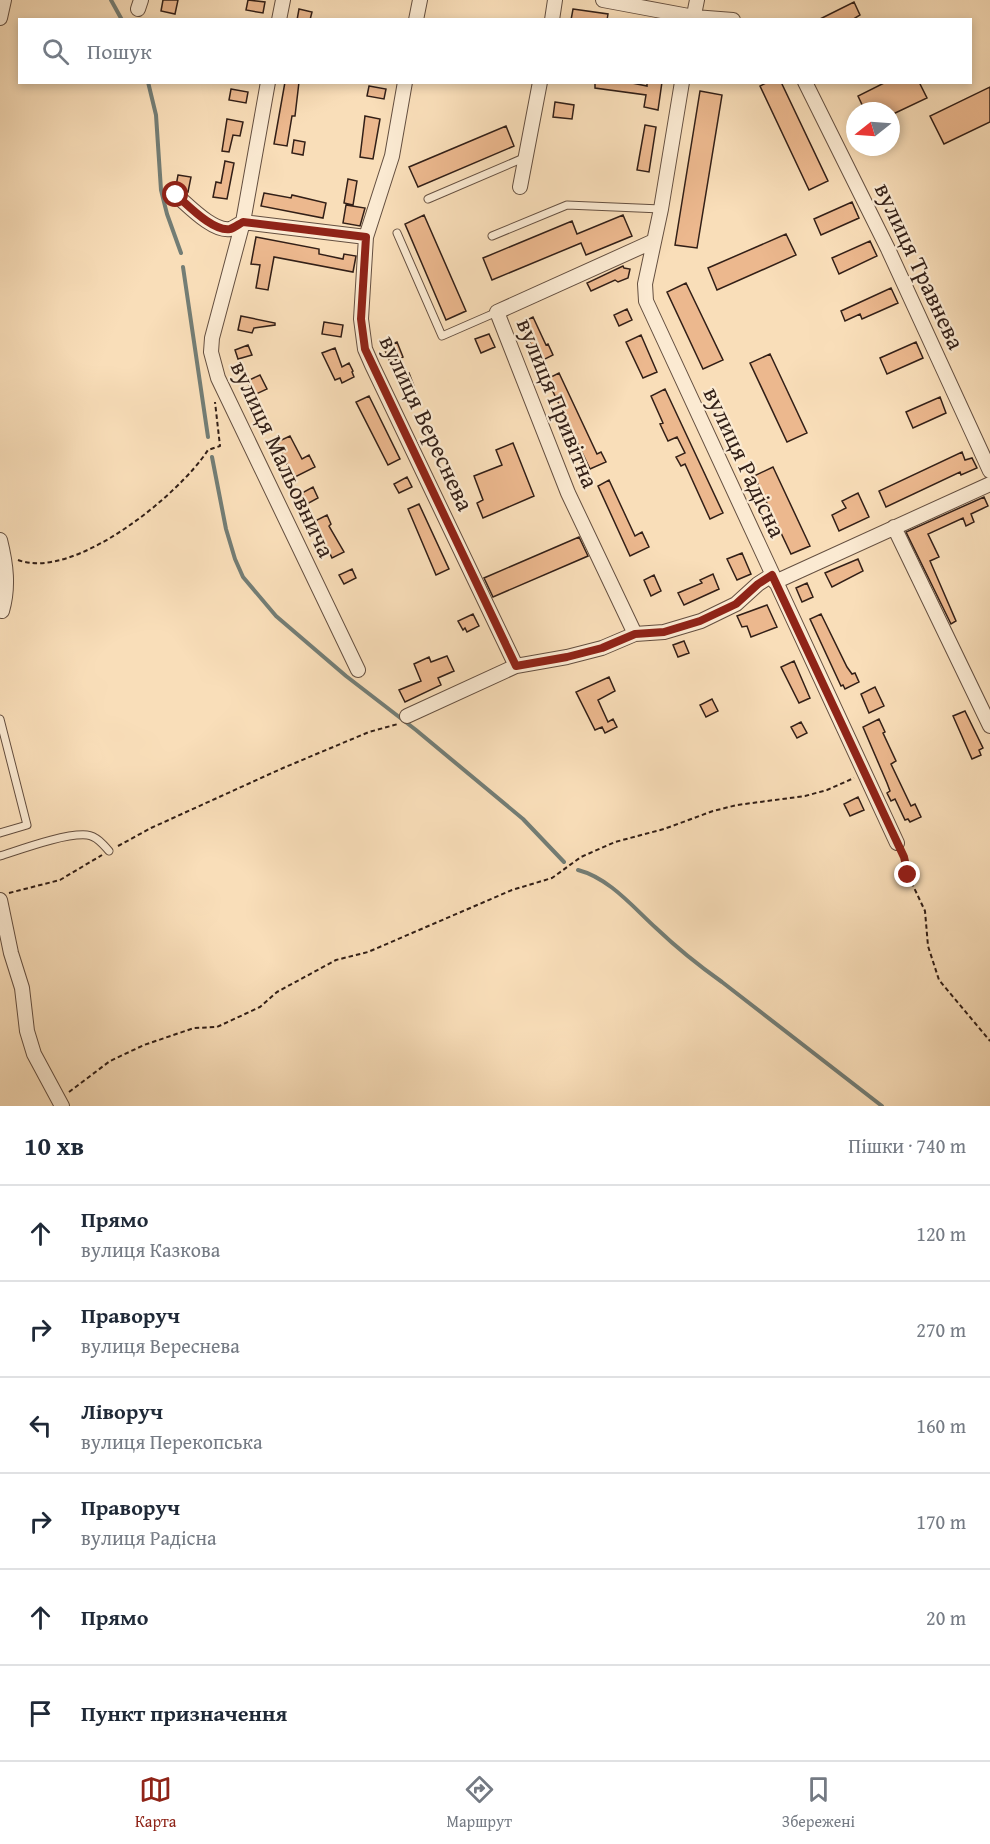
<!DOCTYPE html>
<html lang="uk">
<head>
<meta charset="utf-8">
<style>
  :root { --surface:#fff; --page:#f6f6f7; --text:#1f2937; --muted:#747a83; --line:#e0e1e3; --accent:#8f2418 }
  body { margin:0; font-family:"Gentium Book Plus",serif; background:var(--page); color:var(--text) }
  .compass { position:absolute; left:846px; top:102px; width:54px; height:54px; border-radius:50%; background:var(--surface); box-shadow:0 3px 9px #0003; rotate:253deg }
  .stop { position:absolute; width:18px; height:18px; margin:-14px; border:4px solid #8f2418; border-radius:50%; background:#fff }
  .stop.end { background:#8f2418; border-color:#fff; box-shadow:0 2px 6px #0008 }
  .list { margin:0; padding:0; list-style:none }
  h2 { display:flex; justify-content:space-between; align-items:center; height:78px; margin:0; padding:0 24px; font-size:26px }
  h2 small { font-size:20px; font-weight:400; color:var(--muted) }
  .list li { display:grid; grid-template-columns:39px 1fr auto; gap:18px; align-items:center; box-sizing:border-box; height:96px; padding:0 24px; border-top:2px solid var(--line) }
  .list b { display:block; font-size:22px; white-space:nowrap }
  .list p { margin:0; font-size:20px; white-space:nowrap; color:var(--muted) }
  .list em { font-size:20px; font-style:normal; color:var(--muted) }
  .icon { flex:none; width:33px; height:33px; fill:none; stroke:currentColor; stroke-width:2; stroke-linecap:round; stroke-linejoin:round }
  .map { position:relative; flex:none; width:990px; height:1106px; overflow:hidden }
  .search { position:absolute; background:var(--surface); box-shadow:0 3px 9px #0003; left:18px; right:18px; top:18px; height:66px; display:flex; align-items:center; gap:15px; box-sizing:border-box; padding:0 21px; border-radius:0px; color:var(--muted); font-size:22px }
  .sheet { height:654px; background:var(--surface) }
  nav { display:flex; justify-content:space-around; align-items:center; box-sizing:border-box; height:84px; border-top:2px solid var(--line); background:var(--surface); font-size:16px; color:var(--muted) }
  nav a { display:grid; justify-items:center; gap:3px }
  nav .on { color:var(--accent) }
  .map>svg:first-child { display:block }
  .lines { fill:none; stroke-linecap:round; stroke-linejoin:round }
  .stream { stroke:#737d75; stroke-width:4 }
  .building { fill:#ecb88e; stroke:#321f17; stroke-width:1.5 }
  .service-casing { stroke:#644f40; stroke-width:9 }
  .minor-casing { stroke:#644f40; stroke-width:16 }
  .path { stroke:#321f17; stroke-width:2; stroke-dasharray:4.5 3; stroke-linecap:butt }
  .service { stroke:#fbead2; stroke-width:7 }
  .minor { stroke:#fbead2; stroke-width:14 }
  .route { stroke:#8f2418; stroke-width:8 }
  .labels { text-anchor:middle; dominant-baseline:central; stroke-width:4.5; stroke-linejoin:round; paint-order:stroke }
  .street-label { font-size:24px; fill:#321f17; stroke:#fbead2 }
</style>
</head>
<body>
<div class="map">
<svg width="990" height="1106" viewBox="0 0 990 1106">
  <rect width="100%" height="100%" fill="#f9deb9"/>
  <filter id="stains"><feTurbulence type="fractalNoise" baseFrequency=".00333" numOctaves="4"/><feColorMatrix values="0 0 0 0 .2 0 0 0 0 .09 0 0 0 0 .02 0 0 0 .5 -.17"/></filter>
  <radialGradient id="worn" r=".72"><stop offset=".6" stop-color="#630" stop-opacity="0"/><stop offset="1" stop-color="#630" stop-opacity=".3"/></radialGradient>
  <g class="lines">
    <path class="stream" d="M111,0L122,20
      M148,82L156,115L161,190L167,214L181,253
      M183,267L208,437
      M212,457L226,529L235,559L243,577L276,616L346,676L416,730L523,819L564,862
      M578,870C609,878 633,907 656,928C677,948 698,965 722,982L882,1106"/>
  </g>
  <path class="building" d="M163,0H178L175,14L161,11Z
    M248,0L265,2L263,13L246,10Z
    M854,2L860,15L852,20H818Z
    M299,9L312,12L310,20H297Z
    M573,9L608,14L607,20H571Z
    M285,82H299L295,116H292L287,146L274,144Z
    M595,82H627L647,86V82H662L658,110L644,107L646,95L595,88Z
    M768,82H781L828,181L809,190L760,86Z
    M886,82H919L927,98L891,115V111H865L858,96Z
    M369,86L386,89L384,99L367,96Z
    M990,87V122L944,144L930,116Z
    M231,89L248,92L246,103L229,100Z
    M700,91L722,95L697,248L675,245Z
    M555,102L574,105L572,119L553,117Z
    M365,116L380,119L373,159L360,157Z
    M227,119L243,122L240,136L233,135L229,152L222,151Z
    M645,125L656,127L649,172L637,170Z
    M506,126L514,146L418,187L409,167Z
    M294,140L305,142L303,155L292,153Z
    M225,161L234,163L227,199L213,197L216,182L221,183Z
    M178,175L191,177L188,192L176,186Z
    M348,179L357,181L353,205L344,203Z
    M264,193L291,198L292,195L326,203L323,218L261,206Z
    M852,202L859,218L821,235L814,219Z
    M346,205L365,208L360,226L343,223Z
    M424,215L466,311L446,320L405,224Z
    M623,215L632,236L586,255L581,243L492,280L483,258L572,221L577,234Z
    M786,234L796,255L717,290L708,268Z
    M256,237L319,249V254L343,259L344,254L356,256L353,272L274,257L268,290L256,288L260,265L251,264Z
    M870,241L877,256L839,274L832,258Z
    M623,266L624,268L630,269L628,278L618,282L615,280L591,291L587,283Z
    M686,283L723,360L703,369L667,292Z
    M891,288L898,303L862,319L860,314L845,321L841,311Z
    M627,309L632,320L619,326L614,315Z
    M241,316L275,323V325L254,328L252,333L238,330Z
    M533,317L546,345L548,344L553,355L539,362L521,323Z
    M324,322L343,325L341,337L322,334Z
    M489,334L495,347L481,353L475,339Z
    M641,335L657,372L643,378L626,342Z
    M397,342L403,357L390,362L384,348Z
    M916,342L923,358L887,374L880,358Z
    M248,345L252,355L238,359L235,350Z
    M335,348L342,367L349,363L353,371L352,372L354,377L342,383L340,378L335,380L322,353Z
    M770,354L807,433L787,442L750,363Z
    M409,373L414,386L403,391L397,378Z
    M559,373L597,454L601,452L606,462L590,469L547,379Z
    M260,375L267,389L254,395L247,381Z
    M665,389L723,513L710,519L685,464L681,466L676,457L685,453L677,437L668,441L660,424L663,423L651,396Z
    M369,396L400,459L388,465L356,402Z
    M940,397L946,413L913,428L906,412Z
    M290,436L302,459L309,455L315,467L293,478L277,442Z
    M513,443L534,496L483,518L477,503L483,500L474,476L502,465L496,450Z
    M962,452L965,460L972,458L977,468L961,475L960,472L886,507L879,491Z
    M773,467L810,546L791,554L754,476Z
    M407,477L412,487L399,493L394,484Z
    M609,480L635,536L642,532L649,547L630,556L598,486Z
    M313,487L318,498L307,504L302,493Z
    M858,493L869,517L839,531L832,515L846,508L842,501Z
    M984,497L988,506L971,514L974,522L966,526L963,518L928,534L939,557L930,561L956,621L951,624L906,532Z
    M419,504L449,569L436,575L408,509Z
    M327,515L331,524L329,526L344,552L332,558L315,521Z
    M579,537L588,556L493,597L484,578Z
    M742,553L751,574L737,580L727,559Z
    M858,559L863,571L832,587L825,573Z
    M352,569L356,578L344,584L339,575Z
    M713,574L719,589L684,605L678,593L702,583L700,580Z
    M654,575L661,591L651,596L644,580Z
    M807,583L813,597L802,602L796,588Z
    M767,605L777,627L751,637L747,626L742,627L737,616Z
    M473,614L479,626L467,632L465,628L463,630L458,621Z
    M821,614L847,667L852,674L855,673L859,682L845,689L843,685L841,686L810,619Z
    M684,641L689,653L678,657L673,645Z
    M447,656L454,671L438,678L441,685L405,702L399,690L421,681L414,664L429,657L431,662Z
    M794,661L810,698L799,703L781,667Z
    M609,677L615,691L598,700L608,722L613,719L617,727L605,733L602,727L595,730L576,692Z
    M875,687L884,706L869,713L861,694Z
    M712,699L718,711L706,717L700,705Z
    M965,711L983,748L979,750L981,755L972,759L953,716Z
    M879,719L885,732L883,733L896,761L891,764L911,806L915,804L921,817L910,822L908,819L905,820L895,799L891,801L887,793L890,791L887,783L863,727Z
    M801,722L807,733L797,738L791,727Z
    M858,797L864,810L850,816L844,804Z"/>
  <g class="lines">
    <g class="service-casing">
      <path id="service" d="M428,199L526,157
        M397,233L442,336L497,312
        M492,236L567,205L661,209
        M0,719L27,825L0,833
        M0,856C22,849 65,833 87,835C96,836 103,844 109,851"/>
    </g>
    <g class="minor-casing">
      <path id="minor" d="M603,0L694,17L733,20
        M138,9L141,0
        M0,18L4,0
        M279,20L283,0
        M416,20L420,0
        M552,20L555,0
        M693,20L697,0
        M268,82L243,222L212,338L211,352L218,378L358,670
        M405,82L392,156L366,237L361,319L365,349L372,365L516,666
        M682,82L661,209L645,284L646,301L897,843
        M805,82L888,249L990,471
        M520,187L540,82
        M176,195C188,205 213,232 230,229C234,228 239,224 243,222L366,237
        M894,527L990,726
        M0,540C6,564 9,587 2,611
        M775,582L990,484
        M635,634L568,493L497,312L654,241
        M407,716L516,666L567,657L602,648L635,634L664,632L701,621L736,604L758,584L772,575
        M0,900L11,953L22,988L27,1031L34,1054L62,1106"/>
    </g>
    <path class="path" d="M18,560C74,581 179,495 208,450L220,446L215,402
      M118,846L151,828L283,768L369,732L398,724
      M902,854L908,875L925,911L928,946L939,980L990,1041
      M9,893L60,880L102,855
      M69,1092L110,1061L144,1045L194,1028L217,1027L260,1007L277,992L336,960L368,952L512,890L552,878L581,857L615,842L664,829L713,811L737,805L805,796L827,790L854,778"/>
    <use href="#service" class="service"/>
    <use href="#minor" class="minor"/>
  </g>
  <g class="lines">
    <path class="route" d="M176,195C188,205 213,232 230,229C234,228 239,224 243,222L366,237L361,319L365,349L516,666L567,657L602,648L635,634L664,632L700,621L736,604L758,584L772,575L904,857L908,875"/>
  </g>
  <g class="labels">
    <g class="street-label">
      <text transform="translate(920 266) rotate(65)">вулиця Травнева</text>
      <text transform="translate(558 403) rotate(68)">вулиця Привітна</text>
      <text transform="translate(427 423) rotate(65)">вулиця Вереснева</text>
      <text transform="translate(283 459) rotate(65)">вулиця Мальовнича</text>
      <text transform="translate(745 462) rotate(65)">вулиця Радісна</text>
    </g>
  </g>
  <rect width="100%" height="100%" filter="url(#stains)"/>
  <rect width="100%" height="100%" fill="url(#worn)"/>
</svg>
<svg class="compass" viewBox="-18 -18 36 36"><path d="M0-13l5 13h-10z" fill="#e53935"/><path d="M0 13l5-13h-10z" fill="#747a83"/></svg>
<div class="stop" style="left:176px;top:195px"></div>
<div class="stop end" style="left:908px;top:875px"></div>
<div class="search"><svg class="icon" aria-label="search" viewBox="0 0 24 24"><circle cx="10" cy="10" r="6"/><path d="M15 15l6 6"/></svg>Пошук</div>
</div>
<section class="sheet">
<h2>10 хв<small>Пішки · 740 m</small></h2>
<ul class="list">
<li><svg class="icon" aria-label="ahead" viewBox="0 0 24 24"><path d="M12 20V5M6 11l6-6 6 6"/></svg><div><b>Прямо</b><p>вулиця Казкова</p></div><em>120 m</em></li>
<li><svg class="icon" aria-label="right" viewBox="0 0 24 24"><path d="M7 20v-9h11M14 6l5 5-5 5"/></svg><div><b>Праворуч</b><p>вулиця Вереснева</p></div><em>270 m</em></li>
<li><svg class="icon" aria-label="left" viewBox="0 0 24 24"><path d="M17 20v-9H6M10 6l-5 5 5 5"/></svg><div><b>Ліворуч</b><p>вулиця Перекопська</p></div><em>160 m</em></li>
<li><svg class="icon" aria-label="right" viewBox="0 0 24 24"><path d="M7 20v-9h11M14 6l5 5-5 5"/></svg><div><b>Праворуч</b><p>вулиця Радісна</p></div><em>170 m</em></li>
<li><svg class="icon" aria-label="ahead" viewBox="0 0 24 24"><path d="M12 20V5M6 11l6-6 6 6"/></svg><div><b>Прямо</b></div><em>20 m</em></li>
<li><svg class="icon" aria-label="arrive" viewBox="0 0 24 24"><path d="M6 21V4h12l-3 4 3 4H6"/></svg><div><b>Пункт призначення</b></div></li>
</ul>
</section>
<nav>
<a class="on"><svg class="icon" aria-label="map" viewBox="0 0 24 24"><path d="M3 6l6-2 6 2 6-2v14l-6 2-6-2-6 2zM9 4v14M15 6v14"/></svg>Карта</a>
<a><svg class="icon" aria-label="directions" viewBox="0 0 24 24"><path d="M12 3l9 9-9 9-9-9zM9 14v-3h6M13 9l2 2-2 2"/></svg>Маршрут</a>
<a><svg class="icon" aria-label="saved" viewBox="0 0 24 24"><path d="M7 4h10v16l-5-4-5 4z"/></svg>Збережені</a>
</nav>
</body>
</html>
